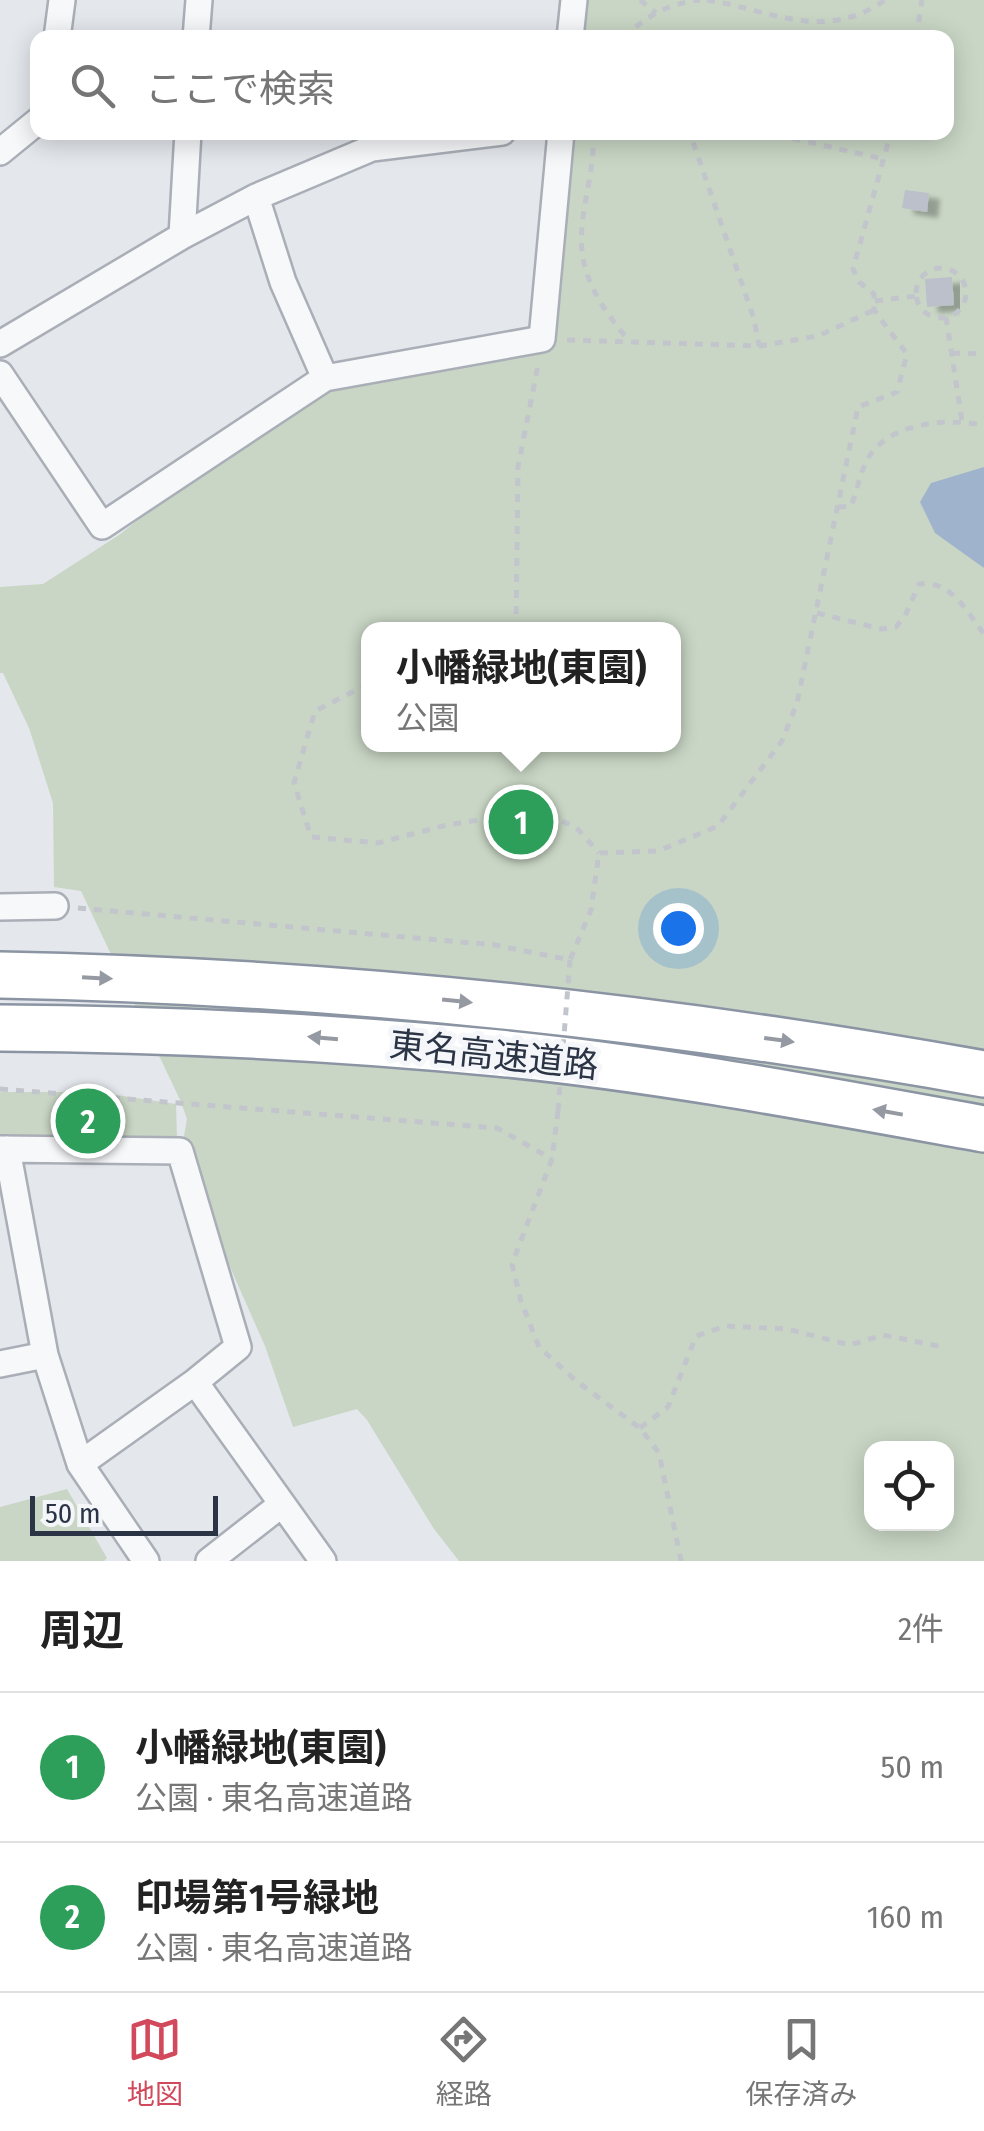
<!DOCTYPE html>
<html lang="ja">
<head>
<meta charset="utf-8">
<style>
  :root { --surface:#fff; --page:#f6f6f6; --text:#222; --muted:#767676; --line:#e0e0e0; --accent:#d1495b }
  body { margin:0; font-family:"Fira Sans Condensed","Noto Sans JP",sans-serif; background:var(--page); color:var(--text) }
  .controls { position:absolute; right:30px; bottom:30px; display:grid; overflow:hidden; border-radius:20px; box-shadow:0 5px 25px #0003 }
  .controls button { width:90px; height:90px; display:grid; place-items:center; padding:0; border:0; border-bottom:2px solid var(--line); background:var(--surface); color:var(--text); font:50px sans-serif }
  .scale { position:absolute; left:30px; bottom:25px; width:188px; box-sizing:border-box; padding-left:10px; border:5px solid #2b3445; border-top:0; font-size:28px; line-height:35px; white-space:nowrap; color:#2b3445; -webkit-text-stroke:8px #f4f6f9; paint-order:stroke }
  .you { position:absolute; left:678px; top:928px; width:35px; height:35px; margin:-25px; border:8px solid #fff; border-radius:50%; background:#1a73e8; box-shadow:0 0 0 15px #1a73e833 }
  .badge { display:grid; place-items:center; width:65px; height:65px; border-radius:50%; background:var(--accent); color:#fff; font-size:32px; font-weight:700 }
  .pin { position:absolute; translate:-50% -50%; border:5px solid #fff; box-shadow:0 2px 10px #0006 }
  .popup { position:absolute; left:361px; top:622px; width:320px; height:130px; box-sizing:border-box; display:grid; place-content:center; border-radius:20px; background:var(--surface); filter:drop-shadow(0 2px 8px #0005); font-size:32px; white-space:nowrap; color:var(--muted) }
  .popup b { font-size:38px; color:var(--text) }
  .popup::after { content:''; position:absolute; left:50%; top:100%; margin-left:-20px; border:20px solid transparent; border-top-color:var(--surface) }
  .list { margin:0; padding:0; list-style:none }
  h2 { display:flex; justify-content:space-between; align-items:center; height:130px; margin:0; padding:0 40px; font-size:42px }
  h2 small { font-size:32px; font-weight:400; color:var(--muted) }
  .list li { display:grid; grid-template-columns:65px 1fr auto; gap:30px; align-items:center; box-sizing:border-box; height:150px; padding:0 40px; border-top:2px solid var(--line) }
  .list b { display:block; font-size:38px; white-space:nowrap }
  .list p { margin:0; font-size:32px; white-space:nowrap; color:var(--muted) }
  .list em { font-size:32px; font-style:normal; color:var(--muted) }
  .icon { flex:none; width:55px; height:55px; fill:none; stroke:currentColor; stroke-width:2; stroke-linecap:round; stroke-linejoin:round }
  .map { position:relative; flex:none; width:984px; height:1561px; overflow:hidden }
  .search { position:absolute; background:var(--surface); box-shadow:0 5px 25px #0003; left:30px; right:30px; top:30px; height:110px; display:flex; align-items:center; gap:25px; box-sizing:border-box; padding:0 35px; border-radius:20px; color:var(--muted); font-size:38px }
  .sheet { height:430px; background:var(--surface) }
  nav { display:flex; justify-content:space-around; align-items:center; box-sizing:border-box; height:140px; border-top:2px solid var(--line); background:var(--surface); font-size:28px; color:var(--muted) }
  nav a { display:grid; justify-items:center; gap:5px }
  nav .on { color:var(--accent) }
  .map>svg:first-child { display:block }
  .green { fill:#c9d6c5; fill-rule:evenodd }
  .water { fill:#9fb4cc }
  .building { fill:#bbc0ca; filter:url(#shadow) }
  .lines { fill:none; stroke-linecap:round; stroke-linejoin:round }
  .minor-casing { stroke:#a9aeb7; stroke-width:30 }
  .motorway-casing { stroke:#8b94a3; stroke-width:50 }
  .path { stroke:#c2c5cb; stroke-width:5; stroke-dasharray:8 8; stroke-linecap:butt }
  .minor { stroke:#f7f8fa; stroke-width:25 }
  .motorway { stroke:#fff; stroke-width:45 }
  .path-bridge { stroke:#c2c5cb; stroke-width:5; stroke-dasharray:8 8; stroke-linecap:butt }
  .oneway { fill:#959aa2 }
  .labels { text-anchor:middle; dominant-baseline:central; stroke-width:10; stroke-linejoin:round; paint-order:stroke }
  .street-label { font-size:35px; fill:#2b3445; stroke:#f4f6f9 }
</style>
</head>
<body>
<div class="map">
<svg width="984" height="1561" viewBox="0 0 984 1561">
  <defs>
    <filter id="shadow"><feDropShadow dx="11" dy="6" stdDeviation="2.5" flood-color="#0004"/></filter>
  </defs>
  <rect width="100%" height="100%" fill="#e4e7ec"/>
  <path class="green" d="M588,0H984V1561H459L434,1529L367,1420L357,1409L293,1427L265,1346L226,1258L205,1201L184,1136L187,1119L181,1102L81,891L54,887L53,803L29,728L3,673H0V587L43,584L119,535L240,440L288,408L357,382L551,326L563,192L576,133L946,132V38L584,37ZM368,630H674V744H368ZM872,1448H946V1524H872Z
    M0,1092H97L176,1104L177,1139L0,1138Z
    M67,1489L107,1558L104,1561H0V1507Z"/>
  <path class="water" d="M984,467V568L935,533L920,502L931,483Z"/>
  <path class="building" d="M905,190L929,193L927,212L902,208Z
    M952,277L954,305L927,307L925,279Z"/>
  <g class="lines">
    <g class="minor-casing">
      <path id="minor" d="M57,38L62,0
        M196,38L199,0
        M570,38L574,0
        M0,152L38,121
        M256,197L283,282L325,378
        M182,236L188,132
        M0,344L182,236L256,197L372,148L502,132
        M0,374L102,526L325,378L542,339L561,132
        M0,907L55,906
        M0,1149L180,1151L238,1347L195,1382L80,1464
        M7,1149L45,1355L80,1464L146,1561
        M0,1364L45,1355
        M195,1382L323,1561
        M209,1561L282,1504"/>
    </g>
    <g class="motorway-casing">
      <path id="motorway" d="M0,975C330,981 659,1016 984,1074
        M0,1028C167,1029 332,1037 498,1053C661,1069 823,1100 984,1129"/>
    </g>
    <path class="path" d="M640,0L656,13
      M707,0C771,10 824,43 885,0
      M624,38C645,16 670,3 700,0
      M916,38L922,0
      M593,132C596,172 578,213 582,251C586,287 607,314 629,341
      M666,132L691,136L754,319L759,346
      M745,132L795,139L883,159
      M691,136L739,132
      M916 293a25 25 0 1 1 50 0a25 25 0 1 1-50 0Z
      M875,301L916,296
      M946,317L962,421
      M567,340L759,346L818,336L874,310
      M952,353L984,354
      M838,507L851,506C857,491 860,474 867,460C888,422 946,418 984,425
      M817,613L881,629L896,627L905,616L919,584C952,580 966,611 984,634
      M516,630L518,467L538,365
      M368,684L315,711L294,783L311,837L378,843L447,825L537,811L576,827L599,853
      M78,908L495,945L570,960L591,910L599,853L658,851L718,826L782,741L797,703L858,407L897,392L907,354L874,310V294L859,282L853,269L891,132
      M0,1089L497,1128L552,1159
      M558,1111L552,1159L512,1264L521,1301L539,1347L575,1380L640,1428L659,1453L681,1561
      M640,1428L668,1407L696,1336L726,1326L787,1329L850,1345L883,1335L943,1347"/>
    <use href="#minor" class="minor"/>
    <use href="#motorway" class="motorway"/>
    <path class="path-bridge" d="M558,1111L570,960"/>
  </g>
  <defs><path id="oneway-solid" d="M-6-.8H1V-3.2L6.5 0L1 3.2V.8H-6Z" transform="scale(2.5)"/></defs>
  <g class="oneway">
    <use href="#oneway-solid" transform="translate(97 978) rotate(3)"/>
    <use href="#oneway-solid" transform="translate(457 1001) rotate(6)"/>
    <use href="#oneway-solid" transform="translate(323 1038) rotate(-175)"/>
    <use href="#oneway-solid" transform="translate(779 1040) rotate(8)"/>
    <use href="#oneway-solid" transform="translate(888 1112) rotate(-170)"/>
  </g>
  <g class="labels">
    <g class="street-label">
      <text transform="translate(494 1055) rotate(6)">東名高速道路</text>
    </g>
  </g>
</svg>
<div class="controls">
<button><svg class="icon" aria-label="locate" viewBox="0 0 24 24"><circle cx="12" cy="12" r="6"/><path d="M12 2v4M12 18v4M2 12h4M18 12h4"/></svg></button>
</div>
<div class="scale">50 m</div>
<div class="you"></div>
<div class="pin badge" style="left:521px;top:822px;background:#2e9e5b">1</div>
<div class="popup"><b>小幡緑地(東園)</b>公園</div>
<div class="pin badge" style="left:88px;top:1121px;background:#2e9e5b">2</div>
<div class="search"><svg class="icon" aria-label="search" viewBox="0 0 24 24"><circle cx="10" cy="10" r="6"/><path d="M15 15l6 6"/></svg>ここで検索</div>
</div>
<section class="sheet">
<h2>周辺<small>2件</small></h2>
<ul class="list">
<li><span class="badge" style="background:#2e9e5b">1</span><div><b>小幡緑地(東園)</b><p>公園 · 東名高速道路</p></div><em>50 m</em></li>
<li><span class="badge" style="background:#2e9e5b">2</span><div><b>印場第1号緑地</b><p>公園 · 東名高速道路</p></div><em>160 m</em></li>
</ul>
</section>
<nav>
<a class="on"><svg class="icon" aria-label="map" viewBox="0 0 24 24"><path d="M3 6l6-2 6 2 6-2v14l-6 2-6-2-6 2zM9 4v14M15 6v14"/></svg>地図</a>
<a><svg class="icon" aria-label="directions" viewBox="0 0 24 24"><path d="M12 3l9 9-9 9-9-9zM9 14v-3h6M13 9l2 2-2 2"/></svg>経路</a>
<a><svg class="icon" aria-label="saved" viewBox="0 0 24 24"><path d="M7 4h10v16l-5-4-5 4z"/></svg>保存済み</a>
</nav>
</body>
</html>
